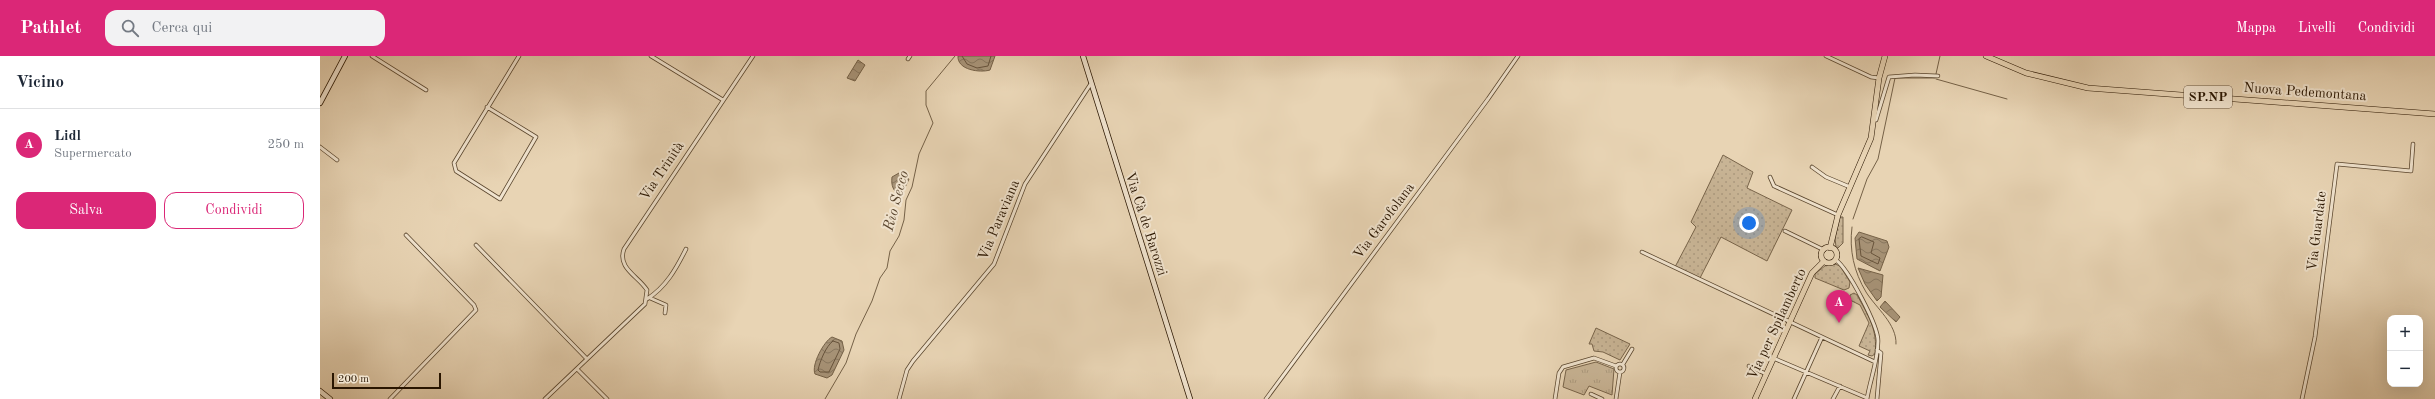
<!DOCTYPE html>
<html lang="it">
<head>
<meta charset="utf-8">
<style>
  :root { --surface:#fff; --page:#f2f2f3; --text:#1f2937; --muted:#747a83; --line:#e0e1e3; --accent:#db2777 }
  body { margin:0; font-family:"Old Standard TT",serif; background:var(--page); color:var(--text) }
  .controls { position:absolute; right:12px; bottom:12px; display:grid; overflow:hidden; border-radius:8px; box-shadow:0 4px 16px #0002 }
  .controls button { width:36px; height:36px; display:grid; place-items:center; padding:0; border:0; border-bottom:1px solid var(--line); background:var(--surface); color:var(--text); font:20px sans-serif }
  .scale { position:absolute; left:12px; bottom:10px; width:109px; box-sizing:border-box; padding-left:4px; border:2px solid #291500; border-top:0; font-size:11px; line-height:14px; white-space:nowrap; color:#291500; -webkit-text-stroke:3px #f0e3ce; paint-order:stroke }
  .you { position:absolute; left:1429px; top:167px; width:14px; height:14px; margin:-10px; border:3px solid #fff; border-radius:50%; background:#1a73e8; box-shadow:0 0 0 6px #1a73e833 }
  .badge { display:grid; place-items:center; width:26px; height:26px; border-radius:50%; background:var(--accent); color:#fff; font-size:13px; font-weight:700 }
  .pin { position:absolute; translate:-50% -33px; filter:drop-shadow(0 1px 2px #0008) }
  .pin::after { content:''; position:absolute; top:21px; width:14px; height:12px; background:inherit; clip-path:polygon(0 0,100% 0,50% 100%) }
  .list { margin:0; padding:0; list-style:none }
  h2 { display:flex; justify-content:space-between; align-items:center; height:52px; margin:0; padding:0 16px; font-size:17px }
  h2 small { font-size:13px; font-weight:400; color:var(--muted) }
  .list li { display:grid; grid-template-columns:26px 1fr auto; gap:12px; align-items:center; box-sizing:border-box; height:72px; padding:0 16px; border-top:1px solid var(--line) }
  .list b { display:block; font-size:15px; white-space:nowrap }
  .list p { margin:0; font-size:13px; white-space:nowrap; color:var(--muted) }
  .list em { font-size:13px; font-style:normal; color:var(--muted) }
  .actions { display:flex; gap:8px; padding:12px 16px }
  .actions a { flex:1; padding:9px 0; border:1px solid var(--accent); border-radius:12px; text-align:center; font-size:14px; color:var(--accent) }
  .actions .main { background:var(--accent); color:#fff }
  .icon { flex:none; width:22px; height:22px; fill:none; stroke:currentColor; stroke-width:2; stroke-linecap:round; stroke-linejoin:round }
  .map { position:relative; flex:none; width:2115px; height:343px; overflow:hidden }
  header { display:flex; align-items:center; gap:24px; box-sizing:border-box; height:56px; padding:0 20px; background:var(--accent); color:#fff }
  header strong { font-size:19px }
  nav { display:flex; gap:22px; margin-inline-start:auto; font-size:14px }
  .search { width:280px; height:36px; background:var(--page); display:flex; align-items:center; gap:10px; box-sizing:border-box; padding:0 14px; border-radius:12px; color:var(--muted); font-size:15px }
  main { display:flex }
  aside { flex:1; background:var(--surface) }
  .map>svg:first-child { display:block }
  .grass { fill:url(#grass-dots); stroke:#78644a }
  .park { fill:url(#park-tufts); stroke:#78644a }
  .water { fill:url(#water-waves); stroke:#756147 }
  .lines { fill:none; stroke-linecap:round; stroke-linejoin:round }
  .shore { stroke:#68543c; stroke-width:1 }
  .stream { stroke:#756147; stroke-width:1 }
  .street-casing { stroke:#59452d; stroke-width:4.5 }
  .secondary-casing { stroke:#291500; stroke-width:6 }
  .primary-casing { stroke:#291500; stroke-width:6 }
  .street { stroke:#f0e3ce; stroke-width:3 }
  .secondary { stroke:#f0e3ce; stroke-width:4.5 }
  .primary { stroke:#e8d4b4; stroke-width:5 }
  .labels { text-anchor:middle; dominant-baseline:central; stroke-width:4; stroke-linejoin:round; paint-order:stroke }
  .shield { fill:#f0e3ce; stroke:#65533e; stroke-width:1 }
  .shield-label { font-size:13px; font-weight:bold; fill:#291500 }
  .street-label { font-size:14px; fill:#291500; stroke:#f0e3ce }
  .water-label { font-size:15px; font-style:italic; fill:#5b4730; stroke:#f0e3ce }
</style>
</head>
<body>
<header>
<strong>Pathlet</strong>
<div class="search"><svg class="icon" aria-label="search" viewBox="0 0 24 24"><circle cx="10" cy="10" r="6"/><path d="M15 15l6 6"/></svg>Cerca qui</div>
<nav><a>Mappa</a><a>Livelli</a><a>Condividi</a></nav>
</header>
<main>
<aside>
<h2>Vicino<small></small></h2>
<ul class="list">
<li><span class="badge">A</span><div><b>Lidl</b><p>Supermercato</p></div><em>250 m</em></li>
</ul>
<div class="actions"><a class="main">Salva</a><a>Condividi</a></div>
</aside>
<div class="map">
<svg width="2115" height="343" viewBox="0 0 2115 343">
  <defs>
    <pattern id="grass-dots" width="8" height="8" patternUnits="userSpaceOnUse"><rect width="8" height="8" fill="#c8b495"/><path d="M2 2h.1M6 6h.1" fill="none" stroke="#ac9a7f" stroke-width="1.8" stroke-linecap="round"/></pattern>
    <pattern id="park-tufts" width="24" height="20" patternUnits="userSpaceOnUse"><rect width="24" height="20" fill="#c8b495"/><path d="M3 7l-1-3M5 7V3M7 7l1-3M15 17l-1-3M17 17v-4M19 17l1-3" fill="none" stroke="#ac9a7f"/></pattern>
    <pattern id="water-waves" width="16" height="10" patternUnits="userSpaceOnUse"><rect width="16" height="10" fill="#a79377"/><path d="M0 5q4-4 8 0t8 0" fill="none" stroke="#88775f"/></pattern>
  </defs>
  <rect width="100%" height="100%" fill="#e8d4b4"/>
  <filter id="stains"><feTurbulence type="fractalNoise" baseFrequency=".005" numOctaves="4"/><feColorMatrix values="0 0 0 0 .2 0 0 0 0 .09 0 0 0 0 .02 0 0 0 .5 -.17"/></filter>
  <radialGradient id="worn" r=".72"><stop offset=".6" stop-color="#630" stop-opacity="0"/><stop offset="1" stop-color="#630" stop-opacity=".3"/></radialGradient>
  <path class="grass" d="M1403,99L1433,116L1427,132L1472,154L1447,205L1401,181L1380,222L1355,211L1376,171L1371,166Z
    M1520,161H1523V187L1518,192L1516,191L1515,182Z
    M1515,208L1520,210L1530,226L1529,232L1524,234L1495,222V218L1506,209Z
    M1534,237L1537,239C1548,259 1558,274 1555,298L1552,300L1548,299L1550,295L1539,290L1549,267L1540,249L1530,244V239Z
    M1276,272L1310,288L1300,304L1283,296L1274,295L1272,288H1269Z"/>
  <path class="park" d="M1276,306L1294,313L1292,339L1269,330L1264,339L1243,331L1246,314Z"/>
  <path class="water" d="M638,0H675L670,14C660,17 637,14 638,0Z
    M538,4L545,9L535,25L527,22Z
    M579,117L589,123L581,140C573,135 571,130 572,121Z
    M1539,176L1567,185L1569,191L1560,215L1537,203L1535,182Z
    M1538,212L1563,219L1561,241L1557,245L1545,228Z
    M1565,245L1580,261L1576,266L1560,251Z
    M512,281L522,285L524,294L512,319L507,322L495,318C491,309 504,285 512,281Z"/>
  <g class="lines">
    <path class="shore" d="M642,0L647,8L657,12L668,10L671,0
      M1542,181L1554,186L1551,197L1560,202L1558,208L1541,200L1539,183Z
      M513,285L519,287L520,293L509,316H500L498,314C500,305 506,290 513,285Z"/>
    <path class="stream" d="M1616,18L1620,0
      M1616,23L1687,43
      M1533,163L1547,123L1558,103L1575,22H1615
      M1532,171C1529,194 1534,216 1546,236C1556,252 1577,268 1576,288
      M505,343L526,307L536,278L552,245L560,222L567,212L570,195L579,180L584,164L586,144L592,131L599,98L613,67L606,49V35L635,0"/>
    <g class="street-casing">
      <path id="street" d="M52,0L106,34
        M331,0L403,44
        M1506,0L1551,21L1559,22
        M588,3L590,0
        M167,51L216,81L180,143L136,115L134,107L199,0
        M1556,64L1569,21L1595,19L1618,20
        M0,91L17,104
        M1492,111L1506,121L1530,131
        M1450,121L1454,130L1518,159
        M1465,175L1504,194
        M156,189L267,303
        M1322,196L1555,306
        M1516,204C1528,213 1558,269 1558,285C1558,305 1550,324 1547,343
        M330,242L346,249L345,257
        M327,243C346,231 356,213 366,193
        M1453,302L1547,342
        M1296 312a4 4 0 1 1 8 0a4 4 0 1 1-8 0Z
        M1303,308L1312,293
        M1429,310L1446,318
        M257,313L287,343
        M1271,338L1282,343
        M70,343L156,254L154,249L86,179
        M225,343L325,248L327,234C318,220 297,212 304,193L433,0
        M579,343L587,314L593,305L674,208L705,128L770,29
        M946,343L1168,43L1198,0
        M1235,343L1239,317L1243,311L1274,302L1296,310
        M1296,343L1300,316
        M1474,343L1502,281
        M1513,343L1520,330
        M1557,343L1561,297L1557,294
        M1982,343L1995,281L2017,108L2091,115L2093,88"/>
    </g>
    <g class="secondary-casing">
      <path id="secondary" d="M763,0L870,343
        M0,47L25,0
        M0,335L10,343"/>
    </g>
    <g class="primary-casing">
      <path id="primary" d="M1666,0L1706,17L1768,32L2115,58
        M1501 199a8 8 0 1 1 16 0a8 8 0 1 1-16 0Z
        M1510,192L1518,159L1551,82L1559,22L1565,0
        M1435,343L1492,217L1504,205"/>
    </g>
    <use href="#street" class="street"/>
    <use href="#secondary" class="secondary"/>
    <use href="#primary" class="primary"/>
  </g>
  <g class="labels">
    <rect class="shield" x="1864" y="30" width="48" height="22" rx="3"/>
    <g class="shield-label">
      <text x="1888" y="41">SP.NP</text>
    </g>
    <g class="street-label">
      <text transform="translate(1985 36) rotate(4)">Nuova Pedemontana</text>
      <text transform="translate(342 115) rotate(-56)">Via Trinità</text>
      <text transform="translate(679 164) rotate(-67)">Via Paraviana</text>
      <text transform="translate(1064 165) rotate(-53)">Via Garofolana</text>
      <text transform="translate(826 168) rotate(72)">Via Cà de Barozzi</text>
      <text transform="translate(1997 175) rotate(-83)">Via Guardate</text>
      <text transform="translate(1457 268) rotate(-65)">Via per Spilamberto</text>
    </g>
    <g class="water-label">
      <text transform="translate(577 145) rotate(-75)">Rio Secco</text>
    </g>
  </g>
  <rect width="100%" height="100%" filter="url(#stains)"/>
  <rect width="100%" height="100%" fill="url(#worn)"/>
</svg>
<div class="controls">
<button>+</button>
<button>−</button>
</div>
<div class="scale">200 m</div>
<div class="you"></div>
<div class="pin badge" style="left:1519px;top:267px">A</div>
</div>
</main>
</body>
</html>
